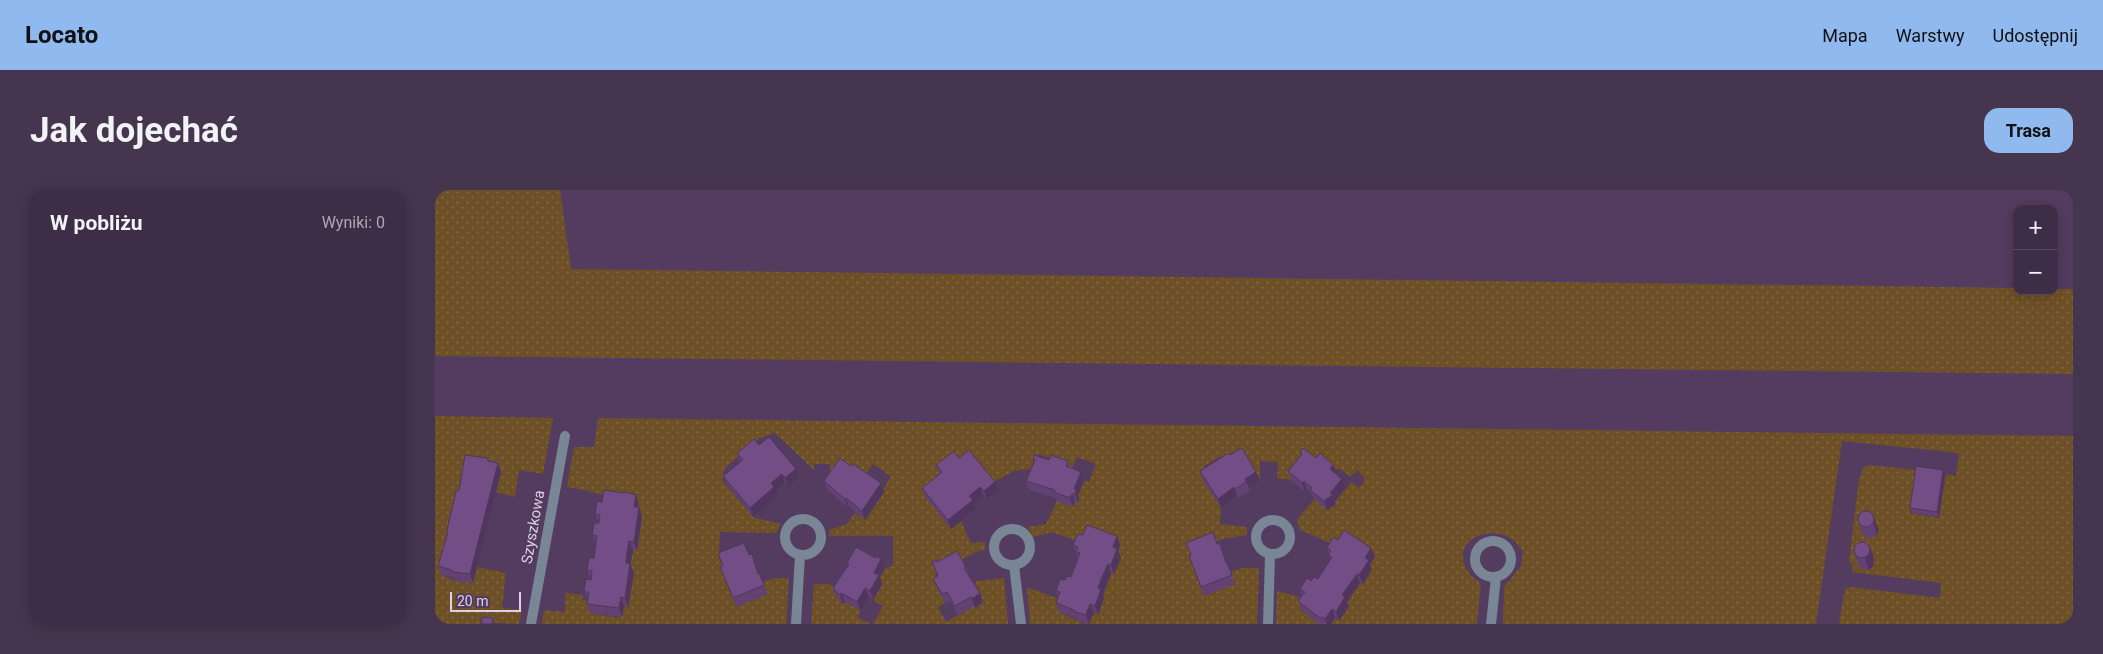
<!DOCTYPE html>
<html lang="pl">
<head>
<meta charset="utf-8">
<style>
  :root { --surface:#3e2d47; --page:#45354e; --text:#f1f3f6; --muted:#ada8b4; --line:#574960; --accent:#90b9f0 }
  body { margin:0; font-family:Roboto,sans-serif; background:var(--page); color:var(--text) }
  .controls { position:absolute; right:15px; top:15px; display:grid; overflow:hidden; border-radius:10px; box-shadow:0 2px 12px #0003 }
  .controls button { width:45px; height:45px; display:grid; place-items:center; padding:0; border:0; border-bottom:1px solid var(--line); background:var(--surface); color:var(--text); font:25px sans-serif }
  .scale { position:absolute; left:15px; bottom:12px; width:71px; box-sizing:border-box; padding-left:5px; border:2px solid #ded1e6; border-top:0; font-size:14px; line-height:18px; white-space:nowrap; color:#ded1e6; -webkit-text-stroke:4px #533c5f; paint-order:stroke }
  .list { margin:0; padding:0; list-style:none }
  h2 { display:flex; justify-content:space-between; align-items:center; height:65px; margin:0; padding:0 20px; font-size:21px }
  h2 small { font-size:16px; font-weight:400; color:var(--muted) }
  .map { position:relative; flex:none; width:1638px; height:434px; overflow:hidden; border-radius:15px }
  header { display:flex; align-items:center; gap:30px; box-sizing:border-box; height:70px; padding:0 25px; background:var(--accent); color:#111 }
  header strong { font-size:24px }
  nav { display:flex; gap:28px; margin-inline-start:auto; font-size:18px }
  .intro { display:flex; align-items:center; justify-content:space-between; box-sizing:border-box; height:120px; padding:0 30px }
  h1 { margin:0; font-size:35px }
  .button { padding:12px 22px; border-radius:15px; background:var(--accent); color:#111; font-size:18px; font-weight:700 }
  main { display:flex; gap:30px; padding:0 30px }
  aside { flex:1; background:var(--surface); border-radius:15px; box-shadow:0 2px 12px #0003 }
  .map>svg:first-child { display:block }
  .grass { fill:url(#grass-dots) }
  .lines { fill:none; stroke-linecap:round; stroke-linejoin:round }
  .street { stroke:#798696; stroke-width:10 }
  .wall { fill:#624273 }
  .shaded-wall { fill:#50365e }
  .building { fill:#724d86; stroke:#50365e }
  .labels { text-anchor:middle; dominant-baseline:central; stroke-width:4.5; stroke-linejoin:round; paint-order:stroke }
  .street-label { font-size:15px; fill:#ded1e6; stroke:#533c5f }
</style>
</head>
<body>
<header>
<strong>Locato</strong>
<nav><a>Mapa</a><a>Warstwy</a><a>Udostępnij</a></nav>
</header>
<div class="intro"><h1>Jak dojechać</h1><a class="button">Trasa</a></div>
<main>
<aside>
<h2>W pobliżu<small>Wyniki: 0</small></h2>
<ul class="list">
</ul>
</aside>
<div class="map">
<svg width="1638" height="434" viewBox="0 0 1638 434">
  <defs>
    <pattern id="grass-dots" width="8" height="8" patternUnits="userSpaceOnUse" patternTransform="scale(1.25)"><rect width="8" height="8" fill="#6e5026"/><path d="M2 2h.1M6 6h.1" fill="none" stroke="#826846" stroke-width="1.8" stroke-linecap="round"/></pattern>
  </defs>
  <rect width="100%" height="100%" fill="#533c5f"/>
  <path class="grass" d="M0,0H125L136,79L1582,98V101H1619V99H1638V184L0,166Z
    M0,226L118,228L108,284L84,280L80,307L61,302L66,282L6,385L21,391L38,393L42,377L71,383L67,418L87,420L84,434C71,434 58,432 45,432V434H0Z
    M163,228L1638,246V434H1404L1410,399L1416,397L1505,408L1506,393L1417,382L1418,375L1414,371L1424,289L1428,278L1434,275L1482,280L1475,323L1504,328L1511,284L1521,286L1524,263L1407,251L1381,434H1068L1069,397L1086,376L1088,362C1085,358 1082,353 1078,350C1058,334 1018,348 1030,376C1033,384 1040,389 1046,394L1042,434H896L900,428L903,430L911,414L925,393L902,356L865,340L862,330L879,309L893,320L896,316L898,318L901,314L899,312L917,292L923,297L928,294L929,288L923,280L915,287L904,278L902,280L884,265L879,272L870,273L856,290L842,288L843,272L825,271V291L810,267L792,275L786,266L768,277L774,286L768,290L786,318L785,334L812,337V345L788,349L755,362L760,374L796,382L807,378H824L822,434H595L592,397L629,411L624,422L649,434L659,423L671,396H672L676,383L651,354L617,342L598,347L593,337L611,334L622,311L638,317L649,291L654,292L661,274L642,267L636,280L623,271L603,264L600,272L601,278L579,281L557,293L516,339L526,331L536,353L550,352V360L543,361L500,384L507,395L502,398L510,413L503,417L511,432L539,416L540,418L544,416V414L548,411L539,396L542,391L569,388L573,434H438L448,416L438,410L447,395L442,392L450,378L458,376V346H394V340L412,334L420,323L430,329L456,286L438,274L429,287L395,296V274H379V280L340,243L325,248L290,278L287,290L318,327L346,334L341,343L285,342L284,367L291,385L328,392L339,388H354L351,434H107L109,420L130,422V403L148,405L147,410L157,411L156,423L182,428L189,416H193L199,383L194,382L198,360H202L207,327L202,326L189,309C169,306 152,300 132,297L139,257H159Z
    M379,394H394L405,401L404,411L408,414L410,412L426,421L422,427L436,434H376Z
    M842,401L868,408L884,434H841Z"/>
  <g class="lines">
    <path class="street" d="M350 347a18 18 0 1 1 36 0a18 18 0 1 1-36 0Z
      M821 347a17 17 0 1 1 34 0a17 17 0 1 1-34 0Z
      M559 357a18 18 0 1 1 36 0a18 18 0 1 1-36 0Z
      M1040 369a18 18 0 1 1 36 0a18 18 0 1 1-36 0Z
      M579,375L586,434
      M96,434L130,246
      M361,434L365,365
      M833,434L835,365
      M1056,434L1061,387"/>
  </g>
  <path class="wall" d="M324,255L361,279L364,288L353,297L350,293L341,301L343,306L318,327L292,295L288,286L305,272L302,263Z
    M865,262L881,268L898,275L902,284L907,289L911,298L900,311L901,314L892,320L879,309L877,304L872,300L870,302L856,290L853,281L866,265Z
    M795,265L821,282L825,291L814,298L815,301L803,308L802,306L786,318L768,290L765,281Z
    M524,268L563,301L552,310L549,306L539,314L541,319L516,339L490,307L487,298L505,284L501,275Z
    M598,269L633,271L635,277L649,291L643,305L644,309L643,313L640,312L638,317L622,311L621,308L594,300L591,291L599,272Z
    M53,271L63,273L66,282L38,393L21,391L20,388L6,385L3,376L13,344L12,340L24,300Z
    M416,276L446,293L449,302L430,330L414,317L413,318L393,300L389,291Z
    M1510,285L1504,327L1477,323L1475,318Z
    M167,312L204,314V317L207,326L202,360H198L196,371L195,374L199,383L193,417L189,416L187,427L155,423L152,414L153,411L149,402L156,390L152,380L159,368L161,354L157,345L164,333L160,324Z
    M1428,321L1444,340L1442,345L1435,349L1430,347L1427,343L1423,330Z
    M648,345L682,346L685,355L683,361L686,368L679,384L676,383L671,396L668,404L669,408L663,425L659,423L654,434L643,431L642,429L624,422L621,413L623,408L621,401L630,390L636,387L643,368L638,355Z
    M903,350L940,367L935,374L937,379L928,394L925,393L912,412L914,416L904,431L900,428L896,434H884L866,420L863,411L867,405L865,399L876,391L883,389L895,370L892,358Z
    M782,354L788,363L791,373H792L800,394L769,406L754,366Z
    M1435,357L1439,369L1438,377L1434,380L1426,379L1423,374L1419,362Z
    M283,363L314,365L320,373L323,383H324L333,404L301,417L285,377L288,376Z
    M497,372H502L531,377L534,386L545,403L548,412L540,418L539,416L523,425L515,411L510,413L502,398L498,389L503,387Z
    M412,373L450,378L445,387L447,394L438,410L434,407L426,421L410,412L408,414L401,407L398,398L413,376Z"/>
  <path class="shaded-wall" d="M63,273L66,282L38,393L35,384Z
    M898,275L902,284L895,279Z
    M361,279L364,288L353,297L350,288Z
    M1508,280L1510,285L1504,327L1502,322Z
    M646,282L649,291L643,305L644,309L643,313L640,304L639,299Z
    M821,282L825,291L814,298L810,289Z
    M347,284L350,293L341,301L343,306L318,327L315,318L336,293Z
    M907,289L911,298L900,311L901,314L892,320L889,311Z
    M869,291L872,300L870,302L867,293Z
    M560,292L563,301L552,310L549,301Z
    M446,293L449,302L430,330L427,321Z
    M545,297L549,306L539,314L541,319L516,339L513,330L534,306Z
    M799,297L802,306L786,318L783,309Z
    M637,304L640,312L638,317L635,308Z
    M201,305L204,314L202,326L199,317Z
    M411,308L414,317L413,318L410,309Z
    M204,317L207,326L202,360L199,352Z
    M1439,328L1444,340L1442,345L1438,333Z
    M682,346L685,355L683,361L686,368L679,384L676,375L678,357Z
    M194,351L198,360L194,382L191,373Z
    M1435,357L1439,369L1438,377L1434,380L1430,368Z
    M936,358L940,367L935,374L937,379L928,394L924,385L930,368Z
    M446,369L450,378L445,387L447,394L438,410L435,401L439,383Z
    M195,374L199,383L193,417L190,408Z
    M673,374L676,383L668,404L669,408L663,425L660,416L663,398Z
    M922,384L925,393L912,412L914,416L904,431L901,422L907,405Z
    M430,398L434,407L426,421L422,412Z
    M406,403L410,412L408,414L405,405Z
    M545,403L548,412L540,418L537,409Z
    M186,407L189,416L187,427L184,418Z
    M655,414L659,423L654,434L651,425Z
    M897,419L900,428L896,434H892L890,429Z"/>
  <path class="building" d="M334,247L361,279L350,288L347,284L336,293L339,297L315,318L288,286L308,270L302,263L319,249L324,255Z
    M807,258L821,282L810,289L811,292L800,299L799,297L783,309L765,281L794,263L795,265Z
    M868,258L881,268L885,263L898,275L895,279L907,289L895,303L898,305L889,311L875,300L877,298L869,291L867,293L853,281L867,264L865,262Z
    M534,260L560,292L549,301L545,297L534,306L538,310L513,330L487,298L507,282L501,275L519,261L524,268Z
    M30,265L52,268L53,271L63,273L35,384L18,382L17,380L3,376L13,342L12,340L21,301L24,300L25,294Z
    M599,265L614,270L616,265L633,271L631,276L646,282L639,299L641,300L640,304H637L635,308L619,302L620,300L591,291L600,270L598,269Z
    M405,268L416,276L418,274L446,293L427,321L411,308L410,309L389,291Z
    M1481,276L1508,280L1502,322L1475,318Z
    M169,300L188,303L190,302L201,305L199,317H204L199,352L194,351L192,362L191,373L195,374L190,408L186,407L184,418L152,414L154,402H149L151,389L156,390L157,381L152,380L154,368H159L162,346L157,345L159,333H164L165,325L160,324L162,311L167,312Z
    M1423 329a8 8 0 1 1 16 0a8 8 0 1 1-16 0Z
    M652,335L682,346L678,357L682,359L676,375L673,374L667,387L663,398L666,399L660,416L655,414L651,425L640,422L639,420L621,413L625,402L621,401L625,389L630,390L632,386L636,387L645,363L641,362L643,357L638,355L643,344L648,345Z
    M909,340L936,358L930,368L934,370L924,385L922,384L907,405L910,407L901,422L897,419L890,429L887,427L885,428L863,411L870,402L865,399L872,388L876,391L879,387L883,389L897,367L893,365L896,361L892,358L898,347L903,350Z
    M778,342L782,354H785L791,373H792L797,385L766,397L754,366L756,365L751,353Z
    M1419 360a8 8 0 1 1 16 0a8 8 0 1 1-16 0Z
    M309,353L314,365L317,364L323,384L324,383L329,395L298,408L285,377L288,376L283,363Z
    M421,357L441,368L442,366L446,369L439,383L444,385L435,401L430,398L422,412L406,403L405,405L398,398L414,374L412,373Z
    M522,361L531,377L529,378L545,403L537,409L536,407L520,416L512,402L507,404L498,389L503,386L497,372L501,370L502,372Z
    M47,427L58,428L57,434H46Z"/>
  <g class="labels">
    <g class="street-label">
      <text transform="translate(98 337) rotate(-80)">Szyszkowa</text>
    </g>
  </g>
</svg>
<div class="controls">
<button>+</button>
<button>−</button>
</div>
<div class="scale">20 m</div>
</div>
</main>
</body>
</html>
